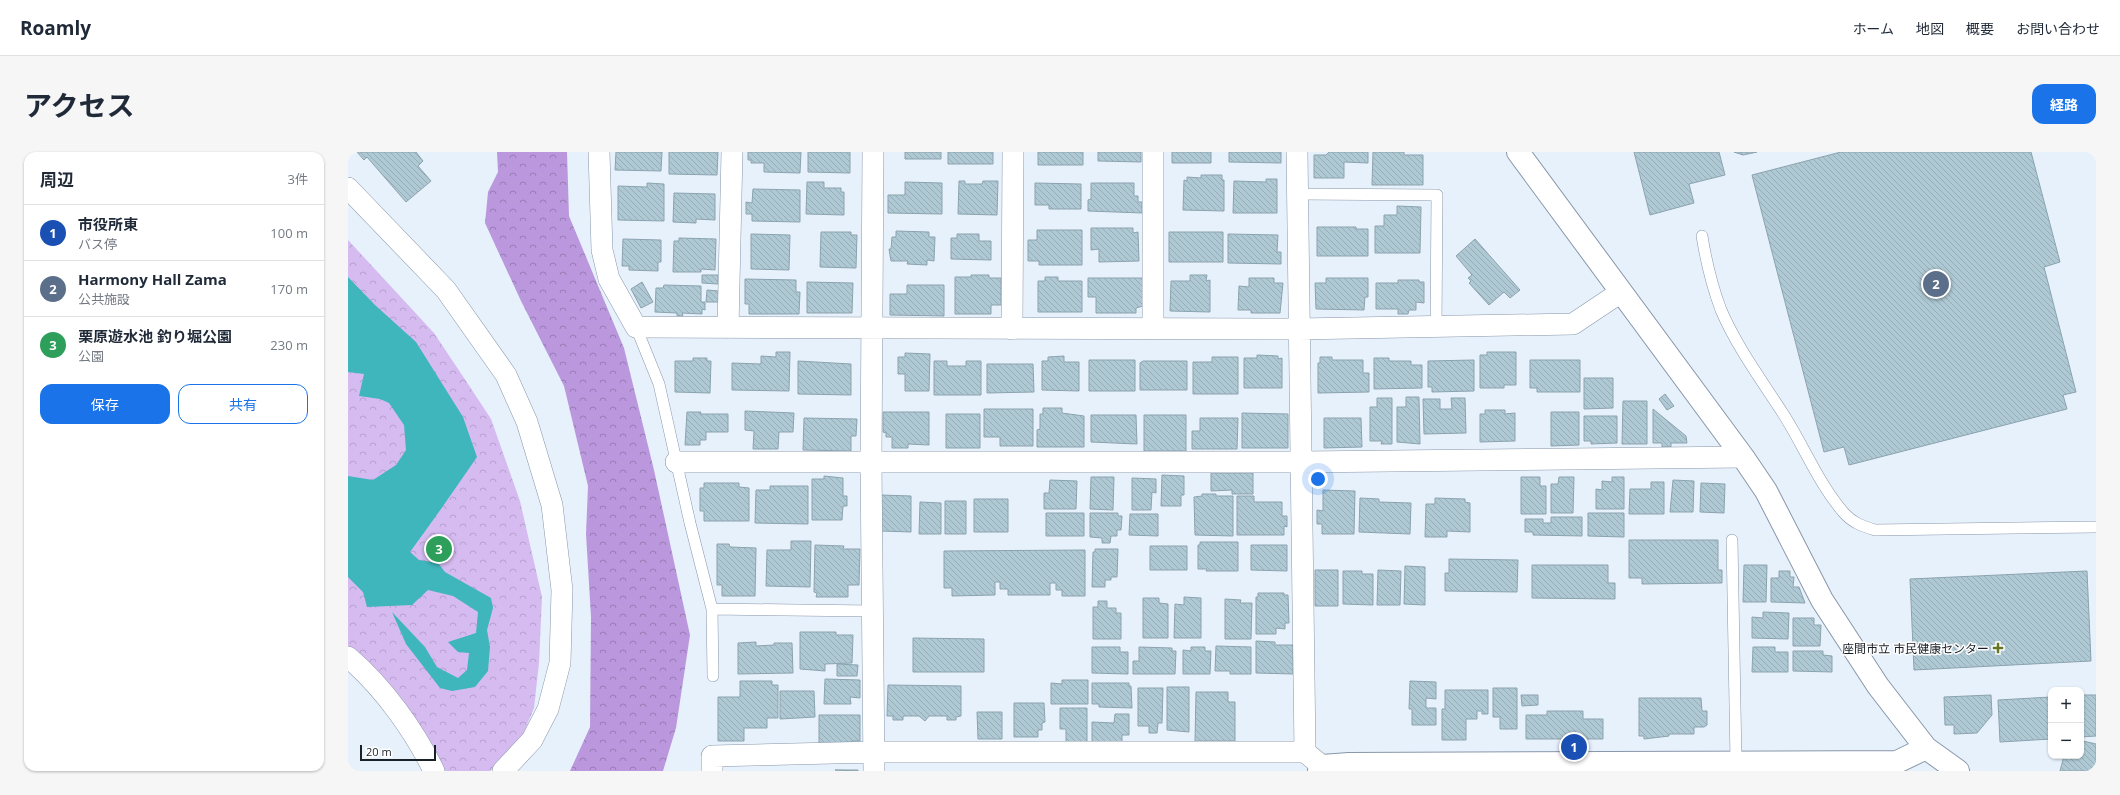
<!DOCTYPE html>
<html lang="ja">
<head>
<meta charset="utf-8">
<style>
  :root { --surface:#fff; --page:#f6f6f7; --text:#1f2937; --muted:#747a83; --line:#e0e1e3; --accent:#1a73e8 }
  body { margin:0; font-family:"Open Sans","Noto Sans JP",sans-serif; background:var(--page); color:var(--text) }
  .controls { position:absolute; right:12px; bottom:12px; display:grid; overflow:hidden; border-radius:8px; box-shadow:0 1px 3px #0004 }
  .controls button { width:36px; height:36px; display:grid; place-items:center; padding:0; border:0; border-bottom:1px solid var(--line); background:var(--surface); color:var(--text); font:20px sans-serif }
  .scale { position:absolute; left:12px; bottom:10px; width:76px; box-sizing:border-box; padding-left:4px; border:2px solid #1a2027; border-top:0; font-size:11px; line-height:14px; white-space:nowrap; color:#1a2027; -webkit-text-stroke:3px #fff; paint-order:stroke }
  .you { position:absolute; left:970px; top:327px; width:14px; height:14px; margin:-10px; border:3px solid #fff; border-radius:50%; background:#1a73e8; box-shadow:0 0 0 6px #1a73e833 }
  .badge { display:grid; place-items:center; width:26px; height:26px; border-radius:50%; background:var(--accent); color:#fff; font-size:13px; font-weight:700 }
  .pin { position:absolute; translate:-50% -50%; border:2px solid #fff; box-shadow:0 1px 4px #0006 }
  .list { margin:0; padding:0; list-style:none }
  h2 { display:flex; justify-content:space-between; align-items:center; height:52px; margin:0; padding:0 16px; font-size:17px }
  h2 small { font-size:13px; font-weight:400; color:var(--muted) }
  .list li { display:grid; grid-template-columns:26px 1fr auto; gap:12px; align-items:center; box-sizing:border-box; height:56px; padding:0 16px; border-top:1px solid var(--line) }
  .list b { display:block; font-size:15px; white-space:nowrap }
  .list p { margin:0; font-size:13px; white-space:nowrap; color:var(--muted) }
  .list em { font-size:13px; font-style:normal; color:var(--muted) }
  .actions { display:flex; gap:8px; padding:12px 16px }
  .actions a { flex:1; padding:9px 0; border:1px solid var(--accent); border-radius:12px; text-align:center; font-size:14px; color:var(--accent) }
  .actions .main { background:var(--accent); color:#fff }
  .map { position:relative; flex:none; width:1748px; height:619px; overflow:hidden; border-radius:12px }
  header { display:flex; align-items:center; gap:24px; box-sizing:border-box; height:56px; padding:0 20px; background:var(--surface); border-bottom:1px solid var(--line) }
  header strong { font-size:19px }
  nav { display:flex; gap:22px; margin-inline-start:auto; font-size:14px }
  .intro { display:flex; align-items:center; justify-content:space-between; box-sizing:border-box; height:96px; padding:0 24px }
  h1 { margin:0; font-size:28px }
  .button { padding:10px 18px; border-radius:12px; background:var(--accent); color:#fff; font-size:14px; font-weight:700 }
  main { display:flex; gap:24px; padding:0 24px }
  aside { flex:1; background:var(--surface); border-radius:12px; box-shadow:0 1px 3px #0004 }
  .map>svg:first-child { display:block }
  .forest { fill:url(#forest-crowns) }
  .park { fill:url(#park-crowns) }
  .water { fill:#3eb6bc }
  .building { fill:url(#building-back-hatch); stroke:#8ba3ae }
  .lines { fill:none; stroke-linecap:round; stroke-linejoin:round }
  .service-casing { stroke:#8897a9; stroke-width:12 }
  .minor-casing { stroke:#8897a9; stroke-width:22 }
  .tertiary-casing { stroke:#8897a9; stroke-width:24 }
  .service { stroke:#fff; stroke-width:11 }
  .minor { stroke:#fff; stroke-width:21 }
  .tertiary { stroke:#fff; stroke-width:22 }
  .poi-dot { fill:#657624; stroke:#fff; stroke-width:1.5 }
  .labels { text-anchor:middle; dominant-baseline:central; stroke-width:3; stroke-linejoin:round; paint-order:stroke }
  .poi-label { font-size:12px; fill:#1a2027; stroke:#fff; text-anchor:end }
</style>
</head>
<body>
<header>
<strong>Roamly</strong>
<nav><a>ホーム</a><a>地図</a><a>概要</a><a>お問い合わせ</a></nav>
</header>
<div class="intro"><h1>アクセス</h1><a class="button">経路</a></div>
<main>
<aside>
<h2>周辺<small>3件</small></h2>
<ul class="list">
<li><span class="badge" style="background:#1a4fb4">1</span><div><b>市役所東</b><p>バス停</p></div><em>100 m</em></li>
<li><span class="badge" style="background:#5c6f8a">2</span><div><b>Harmony Hall Zama</b><p>公共施設</p></div><em>170 m</em></li>
<li><span class="badge" style="background:#2e9e5b">3</span><div><b>栗原遊水池 釣り堀公園</b><p>公園</p></div><em>230 m</em></li>
</ul>
<div class="actions"><a class="main">保存</a><a>共有</a></div>
</aside>
<div class="map">
<svg width="1748" height="619" viewBox="0 0 1748 619">
  <defs>
    <pattern id="forest-crowns" width="20" height="18" patternUnits="userSpaceOnUse"><rect width="20" height="18" fill="#bb98dd"/><path d="M2 6a3 3 0 1 1 6 0M12 15a3 3 0 1 1 6 0" fill="none" stroke="#977cb3"/></pattern>
    <pattern id="park-crowns" width="20" height="18" patternUnits="userSpaceOnUse"><rect width="20" height="18" fill="#d6bbf1"/><path d="M2 6a3 3 0 1 1 6 0M12 15a3 3 0 1 1 6 0" fill="none" stroke="#b7a0cf"/></pattern>
    <pattern id="building-back-hatch" width="6" height="6" patternUnits="userSpaceOnUse"><rect width="6" height="6" fill="#afc9d4"/><path d="M-1 5l2 2M0 0l6 6M5-1l2 2" fill="none" stroke="#96acb6"/></pattern>
  </defs>
  <rect width="100%" height="100%" fill="#e7f1fc"/>
  <path class="forest" d="M149,0H219L221,64L276,196L306,318L342,483L328,576L315,619H222L242,575L243,465L238,382L240,334L216,234L173,149L137,71L140,40L150,20Z"/>
  <path class="park" d="M0,88L86,181L120,232L143,267L172,349L194,445L191,511L186,556L171,592L142,619H97L93,611L0,496Z"/>
  <path class="water" d="M0,125L27,153L68,190L115,265L129,305C107,337 85,369 62,400L71,408L90,411L97,420L143,446L145,456L139,478L142,495L140,519L127,535L104,539L92,536L58,492L44,460L77,495L89,515L110,526L119,518L121,501L110,500L100,490L128,481L130,460L105,444L80,438L64,453L19,455L15,440L0,425V324L25,328L48,313L58,298L56,273L41,251L32,247L11,244L16,222L0,220Z"/>
  <path class="building" d="M9,0H68L75,9L70,14L83,29L58,50L19,5L16,8Z
    M268,0H314L313,19L267,18Z
    M321,0H370L369,23L321,22Z
    M400,0H453L452,21L416,20V11H403V8H400Z
    M460,0H502V21L460,20Z
    M557,0H593V7H557Z
    M600,0H645V12H600Z
    M690,0H735V13H690Z
    M750,0H793V10L750,9Z
    M824,0H863V11H824Z
    M881,0H933V11L881,10Z
    M981,0H1020V11L996,10V26H966V3H978Z
    M1025,0H1056V3H1075V33H1024Z
    M1286,0H1371L1377,23L1341,32L1346,51L1302,63Z
    M1386,0H1409L1395,3Z
    M1493,0H1683L1712,110L1696,115L1728,240L1715,243L1719,257L1501,313L1496,295L1476,300L1404,23Z
    M853,23H874V28H876V59L835,58L836,28L839,29V25L853,26Z
    M918,27H929V61H885L886,29L918,30Z
    M611,29H617V32H634L635,29H650L649,63L610,62Z
    M459,30H476V36H493V40H496V63L458,62Z
    M557,30L594,31V62L540,61V43H557Z
    M299,31L316,32V69L270,68V34L299,35Z
    M687,31L733,32V57H701V53H687Z
    M743,31H786V44H790V50H794V61L740,59V48L743,47Z
    M405,37L452,38V70L404,69V62H398V50L404,51Z
    M326,41L367,42V68L348,67V71L325,70Z
    M1049,54L1073,55L1072,101H1027V74H1036V63H1049Z
    M969,75H1008V77H1020V104H969Z
    M743,76H785V81L790,80L791,109L751,110V97L743,98Z
    M689,78H734V113H691V109H680V88H689Z
    M548,79L581,80V85H587L586,109L579,108V113L559,112L560,109H543L541,97H543L544,85H548Z
    M473,80H503V83H509L508,116L472,115Z
    M821,80H875V110H821Z
    M403,82L442,83L441,118L403,117Z
    M609,82H631V89H643V108L603,107V86H609Z
    M880,82L930,83L929,100H933V112L880,111Z
    M331,86L368,87L367,118L353,117V120H325L326,89H331Z
    M275,87L313,88V110H310V119L281,118V114H274Z
    M1127,87L1172,138L1162,146L1156,140L1141,153L1121,131L1123,129L1120,126L1124,123L1108,104Z
    M354,123H370V132L354,131Z
    M623,123H641V126H653V153H643V162H607V125H623Z
    M842,123H859L858,129L862,128V160L822,159L823,129H842Z
    M697,125H710V129H734V160H690V129H697Z
    M740,126H795V154L788,156V161H748V145H740Z
    M901,126H926V131H935L932,161H903V158H890L891,134L901,135Z
    M978,126H1020V145H1017L1016,158L968,157L967,131H978Z
    M397,127L448,128V140H452L451,162H401V152H397Z
    M1050,128H1071V130H1076V151L1068,150V158H1061L1060,162H1050V157H1028V131H1050Z
    M294,130L305,150L293,156L283,137Z
    M459,130L505,131L504,161H459Z
    M316,133L353,134V150H357V158L354,157V162L334,161L335,164H329V161L307,160L308,136H315Z
    M559,133H596V164L542,163V142H559Z
    M359,138L371,139V150H358Z
    M428,200H442L441,239L384,238V211L413,212V204L428,205Z
    M1139,200H1168V233H1156V236H1132V203H1139Z
    M557,201L582,202L581,239H557V222H550V205H557Z
    M909,203L930,204V207L934,206V236H896V206H909Z
    M716,204V210H731V239L694,238V209H700V205Z
    M864,205H890V242H845V210H864Z
    M972,205H984V208H1015V221H1021V240L970,241V211H972Z
    M345,206H359V209H363L362,241L327,240V209H345Z
    M1026,206H1041V209H1063V213H1074V236L1026,237Z
    M741,208H787V239H741Z
    M1126,208V239L1084,240V235H1080V209Z
    M1182,208H1232V240H1189V236H1182Z
    M450,209L503,212V243L450,242Z
    M586,209H599V214H618V209H633V243H586Z
    M795,209H839V238H792V211Z
    M639,212H685L686,240L639,241Z
    M1236,226H1265V256L1236,257Z
    M1317,242L1326,254L1319,258L1311,247Z
    M1058,245H1071L1072,292L1049,290V255H1058Z
    M1029,246H1044V292H1033L1034,289H1022V255H1029Z
    M1103,246H1117L1118,281L1076,282L1075,247H1092V257H1104Z
    M1275,249H1299V292H1274Z
    M695,256H714V261L736,264V295H689V278L692,277V262H695Z
    M636,257H685V294H652V285H636Z
    M1305,257L1338,284L1339,291H1323V295H1314V291H1305Z
    M1137,258H1157V262L1167,261V289L1132,290V262H1137Z
    M397,259L446,261L445,280H431L430,297H405L406,279L397,278Z
    M339,260H353L352,262H380V280H358V288H352V293H337Z
    M535,260H581V293L560,292V296H544V285H538V281L535,280Z
    M1203,260H1231V293L1203,294Z
    M894,261L940,262V296H894Z
    M598,262H632V296H598Z
    M743,263H788L789,292L743,290Z
    M796,263H838V299H796Z
    M1236,264H1269V291L1243,292V289H1236Z
    M456,266L509,267L508,284H503V299L455,298Z
    M852,266H890L889,297H844V279H852Z
    M976,266H1013L1014,295L976,296Z
    M863,321H905V342H884V338L863,339Z
    M814,323L836,324V343H833V354H813Z
    M476,324L495,326V344H499V354H495L494,368H464V327H476Z
    M743,325H766L765,358L742,357Z
    M1173,325H1192V334H1198V362H1173Z
    M1211,325H1226L1225,361H1203V332H1210Z
    M1264,325H1276V357H1248V337L1254,338V329L1264,330Z
    M784,326L808,327V341L804,340L803,358H784Z
    M702,328L729,329L728,357H696V341H701Z
    M1325,328L1346,329L1345,360H1322Z
    M1303,330H1316V362H1281L1282,337H1303Z
    M356,331H391V335L401,336V369H356V359H352V336H356Z
    M1353,331L1377,332L1376,361L1352,360Z
    M422,334H460V372L407,371L408,338H422Z
    M975,338L1007,339L1006,382H974V372H969V358L975,359Z
    M854,342H868V344H885V384L847,383L846,345L854,344Z
    M533,343L563,344V380L533,379Z
    M889,344H906V350H934V364H939V375L936,374V383H889Z
    M1012,346L1031,347V350L1063,351L1062,382L1011,380Z
    M1087,346L1117,347V350L1122,351V380L1099,379V385H1077L1078,352H1087Z
    M626,347H660V380H626Z
    M597,349H618V382H597Z
    M572,350L593,351V382H571Z
    M698,361H736V384H698Z
    M742,361H770V364H774L773,378H769V384H763L762,391H754V386L742,385Z
    M1240,361H1276V385L1240,384Z
    M782,362H810V384L781,383Z
    M1203,365H1234V384L1185,383V380H1177V367H1195V371H1203Z
    M1281,388H1370V418H1374V431L1294,432V426H1281Z
    M443,389H463L462,435L418,434L419,398H443Z
    M852,390H890V419H858L859,417H850V393H852Z
    M369,392H381L382,395L408,396L407,444H374V433H369Z
    M467,393L496,394L495,397H512L511,433H500V445H468L469,441L466,440Z
    M903,393H939V419L903,418Z
    M802,394H839V418H802Z
    M747,397H770L769,425H763V428H757V435H744L745,400H747Z
    M737,398V444H714V438H708V431H702V443H660V437H652V430H647V443L604,444V436H596V399Z
    M1101,407L1170,408L1169,440L1097,439V421H1101Z
    M1184,413H1260V431H1267V447L1184,446Z
    M1396,413H1419L1418,450H1395Z
    M1057,414L1077,415V453L1056,452Z
    M967,418H990V454H967Z
    M1030,418L1053,419L1052,453H1029Z
    M995,419H1014V422H1025V453L995,452Z
    M1431,419H1442V425H1446L1445,435H1451L1457,451L1423,450V426H1431Z
    M1739,419L1743,509L1566,518L1562,427Z
    M910,441H936V443H940L941,471H937V477L928,476V482H908V445H910Z
    M836,445L853,446V486H826L827,452L836,453Z
    M795,446H811V451L820,452V486H795Z
    M877,447L893,448L892,451H904L903,487H877Z
    M750,449H759V456H768V461H773V487H745V455H750Z
    M1415,460L1441,461L1440,487L1404,486V465L1415,466Z
    M1445,466H1466V473H1473L1472,494H1445Z
    M452,480H488V483H505L504,511L477,512V519L452,517Z
    M565,486L636,487V520H565Z
    M908,489L927,490V493H945V522L908,521Z
    M408,490V494L426,493V491H444L445,521L390,522V491Z
    M868,494L903,495V522H882V519H867Z
    M744,495H772V500H780V522L744,521Z
    M791,495L824,496V499H828L827,522H785V509H791Z
    M843,495H857V499H863L862,522H835V498L843,499Z
    M1405,495H1427V500H1440V520H1404Z
    M1445,499H1475V503L1484,504V520L1445,519Z
    M489,512L510,513L509,524H489Z
    M477,527L512,528V546L502,545L503,552H476Z
    M714,528H740V552H703V531L714,532Z
    M392,529H424V533H430V566H419V576H396V589H370V545H392Z
    M1062,529L1088,530V547L1078,546V556H1088V573H1064V557H1061Z
    M744,531H781V534H783L784,556L751,555V552H744Z
    M540,533L613,534V564L608,565V568H599V564H581L577,569L571,564H555V568H545V564H539Z
    M819,535H841V580L819,578Z
    M790,536H815L814,571H810L809,581H801V574H790Z
    M1145,536H1169V577H1152V565H1145Z
    M1097,538H1140V562H1134V559H1129V567H1118V588H1094V557H1097Z
    M432,539H466L467,565L432,567Z
    M848,540H880V550H887V589H847Z
    M1173,543H1190V553L1174,554Z
    M1643,543L1644,563L1629,581L1606,582V573H1597L1596,545Z
    M1733,543H1748V584L1733,585Z
    M1703,545V587L1652,590L1650,548Z
    M1291,546H1353L1354,559H1359V573L1356,575H1346V582H1321V584L1296,587V584H1291Z
    M666,551H696L697,570L694,571V578H690V585H666Z
    M712,556H739V590H718V577H712Z
    M1199,559H1235V567H1255V587H1178V563H1199Z
    M629,560H654V587H630Z
    M767,562H781V583H774V590H744V570L766,571Z
    M471,563H512V589H504V591H471Z
    M1735,589L1748,592V619H1712L1716,604H1733Z
    M487,618H510V619Z"/>
  <g class="lines">
    <g class="service-casing">
      <path id="service" d="M950,42L1089,43L1088,176
        M1354,84C1358,109 1364,134 1373,158C1389,195 1412,226 1434,260C1455,292 1470,331 1496,361C1505,371 1514,374 1527,378L1748,375
        M288,175L311,232L342,371L364,457L365,524
        M1384,388L1388,609
        M364,457L524,459"/>
    </g>
    <g class="minor-casing">
      <path id="minor" d="M251,0L254,98L261,127L288,175L951,177L1225,172L1273,140
        M525,0L523,311L526,619
        M805,0V177
        M949,0L957,600
        M0,36L98,138L158,223L179,270L204,353L214,438L212,511L200,557L184,588L155,619
        M380,176L384,0
        M664,177L665,0
        M328,310H954L1395,305
        M0,505C35,535 66,578 86,619
        M364,619V604L526,600H957L974,614"/>
    </g>
    <g class="tertiary-casing">
      <path id="tertiary" d="M1170,0L1395,305L1418,339L1474,448L1530,534L1578,596L1610,619
        M971,619L974,614L1001,612L1549,610L1578,596"/>
    </g>
    <use href="#service" class="service"/>
    <use href="#minor" class="minor"/>
    <use href="#tertiary" class="tertiary"/>
  </g>
  <path class="poi-dot" d="M1648 490h4v4h4v4h-4v4h-4v-4h-4v-4h4z"/>
  <g class="labels">
    <g class="poi-label">
      <text x="1641" y="496">座間市立 市民健康センター</text>
    </g>
  </g>
</svg>
<div class="controls">
<button>+</button>
<button>−</button>
</div>
<div class="scale">20 m</div>
<div class="you"></div>
<div class="pin badge" style="left:1226px;top:595px;background:#1a4fb4">1</div>
<div class="pin badge" style="left:1588px;top:132px;background:#5c6f8a">2</div>
<div class="pin badge" style="left:91px;top:397px;background:#2e9e5b">3</div>
</div>
</main>
</body>
</html>
